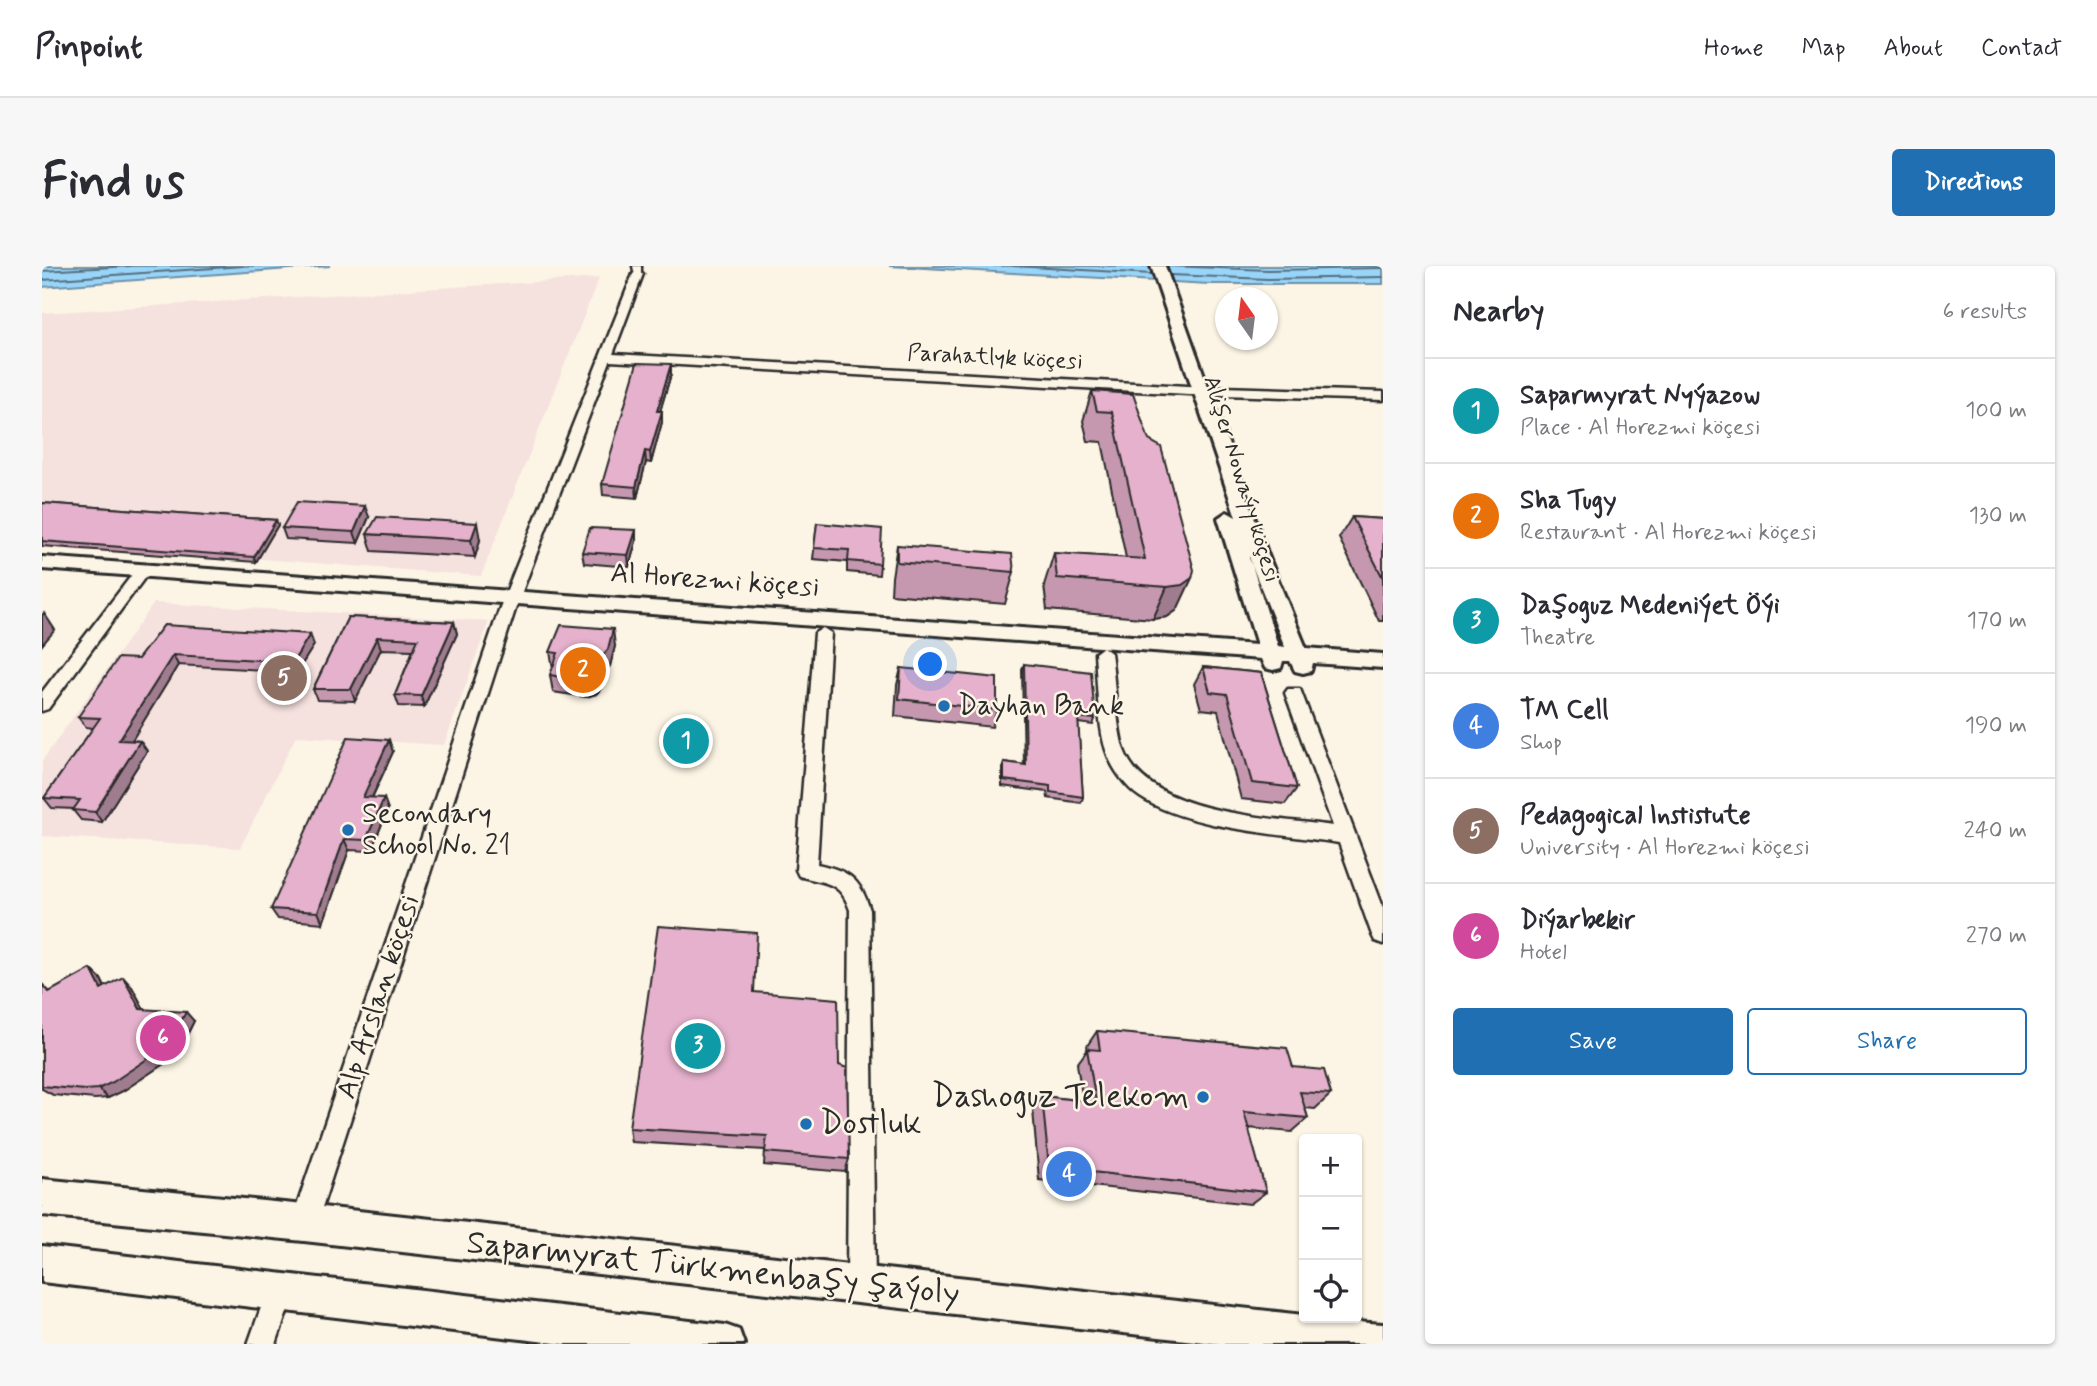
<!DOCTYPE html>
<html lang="en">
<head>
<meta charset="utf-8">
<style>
  :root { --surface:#fff; --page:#f7f7f7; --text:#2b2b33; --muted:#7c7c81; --line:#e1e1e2; --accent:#1f6fb2 }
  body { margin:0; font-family:Mynerve,sans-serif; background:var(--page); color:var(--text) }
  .controls { position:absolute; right:21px; bottom:21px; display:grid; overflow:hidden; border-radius:7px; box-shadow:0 2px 5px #0004 }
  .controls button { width:63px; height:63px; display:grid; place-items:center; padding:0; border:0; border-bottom:2px solid var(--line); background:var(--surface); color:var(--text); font:35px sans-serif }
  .compass { position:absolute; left:1173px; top:21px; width:63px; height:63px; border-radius:50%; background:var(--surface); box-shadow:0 2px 5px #0004; rotate:346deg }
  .you { position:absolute; left:889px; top:399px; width:24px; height:24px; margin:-18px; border:5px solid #fff; border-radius:50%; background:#1a73e8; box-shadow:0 0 0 10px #1a73e833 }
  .badge { display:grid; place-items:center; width:46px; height:46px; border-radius:50%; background:var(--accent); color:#fff; font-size:23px; font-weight:700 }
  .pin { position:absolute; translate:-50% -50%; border:4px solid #fff; box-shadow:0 2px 7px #0006 }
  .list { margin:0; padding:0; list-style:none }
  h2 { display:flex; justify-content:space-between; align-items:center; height:91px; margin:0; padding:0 28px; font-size:30px }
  h2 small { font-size:23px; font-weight:400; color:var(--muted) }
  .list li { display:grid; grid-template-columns:46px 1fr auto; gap:21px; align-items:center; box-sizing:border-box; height:105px; padding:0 28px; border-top:2px solid var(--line) }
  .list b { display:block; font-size:26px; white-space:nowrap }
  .list p { margin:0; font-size:23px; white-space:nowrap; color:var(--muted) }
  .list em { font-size:23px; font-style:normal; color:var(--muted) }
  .actions { display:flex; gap:14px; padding:21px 28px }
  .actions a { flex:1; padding:16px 0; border:2px solid var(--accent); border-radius:7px; text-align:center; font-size:24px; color:var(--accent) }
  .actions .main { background:var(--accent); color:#fff }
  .icon { flex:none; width:38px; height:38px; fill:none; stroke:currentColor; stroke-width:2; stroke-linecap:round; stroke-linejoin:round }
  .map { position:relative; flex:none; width:1341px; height:1078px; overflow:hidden; border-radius:7px }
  header { display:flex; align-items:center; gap:42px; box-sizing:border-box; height:98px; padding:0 35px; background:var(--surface); border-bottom:2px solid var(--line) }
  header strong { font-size:33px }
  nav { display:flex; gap:38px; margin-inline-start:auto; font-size:24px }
  .intro { display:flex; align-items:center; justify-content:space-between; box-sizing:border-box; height:168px; padding:0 42px }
  h1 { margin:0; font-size:49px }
  .button { padding:18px 32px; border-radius:7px; background:var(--accent); color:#fff; font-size:24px; font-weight:700 }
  main { display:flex; gap:42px; padding:0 42px }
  aside { flex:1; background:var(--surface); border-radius:7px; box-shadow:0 2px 5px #0004 }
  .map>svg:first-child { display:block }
  .built { fill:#f5e1de }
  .water { fill:#99d4f9; stroke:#6d90a7; stroke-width:2 }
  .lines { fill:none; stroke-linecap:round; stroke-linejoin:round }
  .shore { stroke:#576f7d; stroke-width:2 }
  .pedestrian-casing { stroke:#2b2b2b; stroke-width:5 }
  .minor-casing { stroke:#2b2b2b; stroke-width:5 }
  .tertiary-casing { stroke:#2b2b2b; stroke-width:6 }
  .secondary-casing { stroke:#2b2b2b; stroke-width:6 }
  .pedestrian { fill:#fcf5e5; fill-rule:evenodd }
  .minor { fill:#fcf5e5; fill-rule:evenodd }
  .tertiary { fill:#fcf5e5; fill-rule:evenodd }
  .secondary { fill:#fcf5e5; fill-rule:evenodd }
  .wall { fill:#c598af; stroke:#2b2b2b; stroke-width:2 }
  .shaded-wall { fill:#a07c8f; stroke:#2b2b2b; stroke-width:2 }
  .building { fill:#e5b1cc; stroke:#2b2b2b; stroke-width:2 }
  .poi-dot { fill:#1f6fb2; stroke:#fcf5e5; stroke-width:2.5 }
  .labels { text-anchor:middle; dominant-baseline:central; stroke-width:5; stroke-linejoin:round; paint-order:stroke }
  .far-street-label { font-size:23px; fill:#2b2b2b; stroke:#fcf5e5 }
  .street-label { font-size:28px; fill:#2b2b2b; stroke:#fcf5e5 }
  .poi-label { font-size:28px; fill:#2b2b2b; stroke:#fcf5e5; text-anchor:start }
  .near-poi-label { font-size:33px; fill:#2b2b2b; stroke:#fcf5e5; text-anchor:end }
  .near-street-label { font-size:33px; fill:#2b2b2b; stroke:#fcf5e5 }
</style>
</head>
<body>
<header>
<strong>Pinpoint</strong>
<nav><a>Home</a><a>Map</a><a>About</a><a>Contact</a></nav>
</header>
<div class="intro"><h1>Find us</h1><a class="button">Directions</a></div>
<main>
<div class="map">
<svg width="1341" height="1078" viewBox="0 0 1341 1078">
  <rect width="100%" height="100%" fill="#fcf5e5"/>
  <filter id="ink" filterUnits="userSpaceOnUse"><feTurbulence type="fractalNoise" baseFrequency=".0143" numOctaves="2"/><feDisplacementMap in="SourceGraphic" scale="14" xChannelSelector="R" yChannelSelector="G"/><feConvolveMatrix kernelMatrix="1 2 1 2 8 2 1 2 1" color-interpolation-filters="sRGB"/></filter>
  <g filter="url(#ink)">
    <path class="built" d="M557,12L439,310L0,276V47Z
      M112,337L447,355L402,479L254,470L198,582L0,570V495Z"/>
    <path class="water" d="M0,0H288L0,21Z
      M847,0H1341V18H1167Z"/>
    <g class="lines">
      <path class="shore" d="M971,0L1110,8
        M1127,0L1226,4L1341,2
        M0,5L88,0
        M1128,9L1226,13L1341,11
        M0,14L201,0"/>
      <g class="pedestrian-casing">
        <path id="pedestrian" d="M591,0H599V10H593Z"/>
      </g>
      <g class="minor-casing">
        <path id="minor" d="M596,5L601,8L571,88L1146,120L1341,126V134L1146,128L568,95L473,344L275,957L271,966L262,970L253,966L249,957L457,344L591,8Z
          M101,299L109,304L106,307L6,443L0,445V426L96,301Z
          M781,362L789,367L775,598C807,605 818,612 828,644L833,1019L829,1029L819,1033L809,1029L805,1019L808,644C798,614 783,618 757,610L754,604L773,367Z
          M1061,381L1069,387C1073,413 1074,461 1082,484C1106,550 1232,551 1291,560L1243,427L1246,423H1258L1341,641V678L1333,675L1330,669L1297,577C1240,568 1146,563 1098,531C1083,521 1069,501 1064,484C1056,461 1055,413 1053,387Z
          M238,1012L248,1016L252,1026L234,1078H206L228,1016Z"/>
      </g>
      <g class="tertiary-casing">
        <path id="tertiary" d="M1109,0H1123L1227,292L1264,382L1341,388V402L1271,397L1269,405L1261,407L1253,405L1248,395H1241L1239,402L1231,404L1223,402L1219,393L0,303V291L1215,379L1176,252L1185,246L1194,251ZM1207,290V292L1243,381L1236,380Z"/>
      </g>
      <g class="secondary-casing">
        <path id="secondary" d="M0,913L262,939L1262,1049V1052L1341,1058V1078H1179L262,975L0,949Z
          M0,980L683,1059L697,1064L702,1078H521L0,1016Z"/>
      </g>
      <use href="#pedestrian" class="pedestrian"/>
      <use href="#minor" class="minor"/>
      <use href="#tertiary" class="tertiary"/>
      <use href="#secondary" class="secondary"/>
    </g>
    <path class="wall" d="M629,108L618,145L620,156L609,197L604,196L595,232L561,229L560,218Z
      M1050,125L1091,128L1135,344L1125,351L1111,353L1005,344L1002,319L1012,287L1084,292L1060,176L1046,175L1041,155Z
      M0,237L234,254L236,259L214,296L0,280Z
      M327,251L316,277L244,273L240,262Z
      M1310,251L1341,253V355H1337L1297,272Z
      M775,257L838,298L837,309L805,306V296L771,293Z
      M594,264V275L587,301L542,297L540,286Z
      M325,268L438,274L433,291L330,285Z
      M855,279L972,306L963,338L849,328L850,311Z
      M306,351L412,356L415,368L382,441L357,440L353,429L371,384L339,383L313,435L275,434L271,423Z
      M122,359L272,379L255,406L136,399L90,474L98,475L105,485L60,556L39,554L31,544L32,543L10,542L2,532L51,462L44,461L36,451L96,393Z
      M573,380L568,400L564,404L558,424L554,428L544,431L511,426L508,409L511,402L508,386Z
      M982,398L1053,453L1051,459L1036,457L1041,531L1039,537L1006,532L1005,526L960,520V502L962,496L982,499L980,403Z
      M1161,401L1219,407L1255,522L1243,538L1199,533L1176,445L1159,443L1152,418Z
      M859,402L955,444L950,461L853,450L855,419Z
      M347,474L351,486L330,532L346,543L329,585L307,584L281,657L236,653L229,643Z
      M49,703L59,713L63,721H90L102,743L152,755L135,789L81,825L66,832L53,833L11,829L0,823V718L8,726Z
      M712,726L797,799L807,893L803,906L722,899L723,884L589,876L587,862Z
      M1055,765L1251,801L1289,828L1273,843L1263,842L1266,852L1250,866L1206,862L1224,926L1208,938L997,914L991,844L1000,830L1041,835L1035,798L1046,783L1045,780Z"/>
    <path class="shaded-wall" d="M629,98V108L615,156V145Z
      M620,145V156L609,197L608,186Z
      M603,185L604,196L595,232L594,221Z
      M323,240L327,251L316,277L312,266Z
      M234,254L236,259L214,296L212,291Z
      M435,257L438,274L433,291L429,274Z
      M594,264V275L587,301L586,289Z
      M1150,312L1135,344L1125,351L1111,353L1125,321Z
      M2,347L13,364L0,379V349Z
      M412,356L415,368L382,441L379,430Z
      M571,363L573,380L568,400L564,404L558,424L554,428L544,431L541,415L562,388Z
      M268,368L272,379L255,406L251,396Z
      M335,371L339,383L313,435L309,423Z
      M131,389L136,399L84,484L77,474Z
      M347,474L351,486L325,542L321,531Z
      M98,475L105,485L60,556L53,546Z
      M342,532L346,543L329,585L324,574Z
      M302,573L307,584L281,657L276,646Z
      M49,703L59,713L68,733L59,723Z
      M81,711L90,721L107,753L98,743Z
      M144,746L152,755L135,789L81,825L66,832L56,823Z"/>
    <path class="building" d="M595,97L629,98L615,145H620L608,186L603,185L594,221L560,218Z
      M1050,125L1091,128L1107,174L1119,181L1152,304L1150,312L1140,319L1125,321L1015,312L1012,287L1103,293L1070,146L1055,145Z
      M255,236L323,240L312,266L240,262Z
      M0,237L234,254L212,291L0,275Z
      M335,251L435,257L429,274L325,268Z
      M1310,251L1341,253V312Z
      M775,257L840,263L838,298L806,295L807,284L772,282Z
      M548,262L594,264L586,289L540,286Z
      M855,279L970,288L972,306L855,296Z
      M306,351L412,356L379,430L353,429L376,373L335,371L309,423H271Z
      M122,359L268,368L251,396L131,389L77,474L98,475L53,546L31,544L38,534L2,532L58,452L36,451L76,392L96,393Z
      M519,359L571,363L566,383L562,388L556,407L552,411L541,415L508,409L516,387L508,386Z
      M982,398L1049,406L1053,453L1036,451L1041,531L1008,526V520L962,514V496L984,499Z
      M1161,401L1219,407L1255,522L1210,517L1185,428L1168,426Z
      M859,402L955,412V444L857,433Z
      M306,471L347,474L321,531L342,532L324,574L302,573L276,646L229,643Z
      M616,660L715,667L712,726L796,733L797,799L805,802L807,893L723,886L725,870L587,862Z
      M49,703L59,723L81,711L98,743L144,746L126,779L71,816L56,823L43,824L0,820V719L7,726Z
      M1055,765L1245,782L1251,801L1282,804L1289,828L1258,826L1266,852L1202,846L1224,926L1007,901L1000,830L1054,836L1045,783L1058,784Z"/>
  </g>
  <g class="poi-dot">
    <circle cx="902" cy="440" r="7"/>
    <circle cx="306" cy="564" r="7"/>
    <circle cx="1161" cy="831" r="7"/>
    <circle cx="764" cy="858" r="7"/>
  </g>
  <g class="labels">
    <g class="far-street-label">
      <text transform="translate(953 92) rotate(3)">Parahatlyk köçesi</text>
      <text transform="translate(1199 213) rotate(73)">Alişer Nowaýy köçesi</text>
    </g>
    <g class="street-label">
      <text transform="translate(673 315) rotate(4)">Al Horezmi köçesi</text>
      <text transform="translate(337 731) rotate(-72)">Alp Arslan köçesi</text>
    </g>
    <g class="poi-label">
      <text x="916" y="440">Dayhan Bank</text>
      <text x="320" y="548">Secondary<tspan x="320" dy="32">School No. 21</tspan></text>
    </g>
    <g class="near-poi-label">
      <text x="1147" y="831">Dashoguz Telekom</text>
      <text x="778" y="858" text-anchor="start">Dostluk</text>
    </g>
    <g class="near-street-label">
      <text transform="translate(671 1003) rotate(6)">Saparmyrat Türkmenbaşy şaýoly</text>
    </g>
  </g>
</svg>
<div class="controls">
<button>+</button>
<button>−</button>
<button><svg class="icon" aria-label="locate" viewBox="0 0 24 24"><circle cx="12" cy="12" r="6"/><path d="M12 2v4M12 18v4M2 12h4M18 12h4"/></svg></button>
</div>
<svg class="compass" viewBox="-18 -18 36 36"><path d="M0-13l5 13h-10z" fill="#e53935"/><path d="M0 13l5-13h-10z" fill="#7c7c81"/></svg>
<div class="you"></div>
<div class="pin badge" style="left:644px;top:475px;background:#0f9aa8">1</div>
<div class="pin badge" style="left:541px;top:404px;background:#e8710a">2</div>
<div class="pin badge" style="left:656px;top:780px;background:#0f9aa8">3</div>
<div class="pin badge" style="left:1027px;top:908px;background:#3f7fe0">4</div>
<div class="pin badge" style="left:242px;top:412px;background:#8d6e63">5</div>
<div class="pin badge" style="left:121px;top:772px;background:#d1479c">6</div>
</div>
<aside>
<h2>Nearby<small>6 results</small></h2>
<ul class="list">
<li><span class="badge" style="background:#0f9aa8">1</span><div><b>Saparmyrat Nyýazow</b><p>Place · Al Horezmi köçesi</p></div><em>100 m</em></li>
<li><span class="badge" style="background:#e8710a">2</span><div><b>Sha Tugy</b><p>Restaurant · Al Horezmi köçesi</p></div><em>130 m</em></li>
<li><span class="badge" style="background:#0f9aa8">3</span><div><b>Daşoguz Medeniýet Öýi</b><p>Theatre</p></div><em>170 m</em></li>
<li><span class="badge" style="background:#3f7fe0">4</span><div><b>TM Cell</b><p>Shop</p></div><em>190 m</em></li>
<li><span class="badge" style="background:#8d6e63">5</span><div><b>Pedagogical Instistute</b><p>University · Al Horezmi köçesi</p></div><em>240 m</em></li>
<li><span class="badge" style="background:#d1479c">6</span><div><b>Diýarbekir</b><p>Hotel</p></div><em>270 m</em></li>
</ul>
<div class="actions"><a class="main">Save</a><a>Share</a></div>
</aside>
</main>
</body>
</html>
